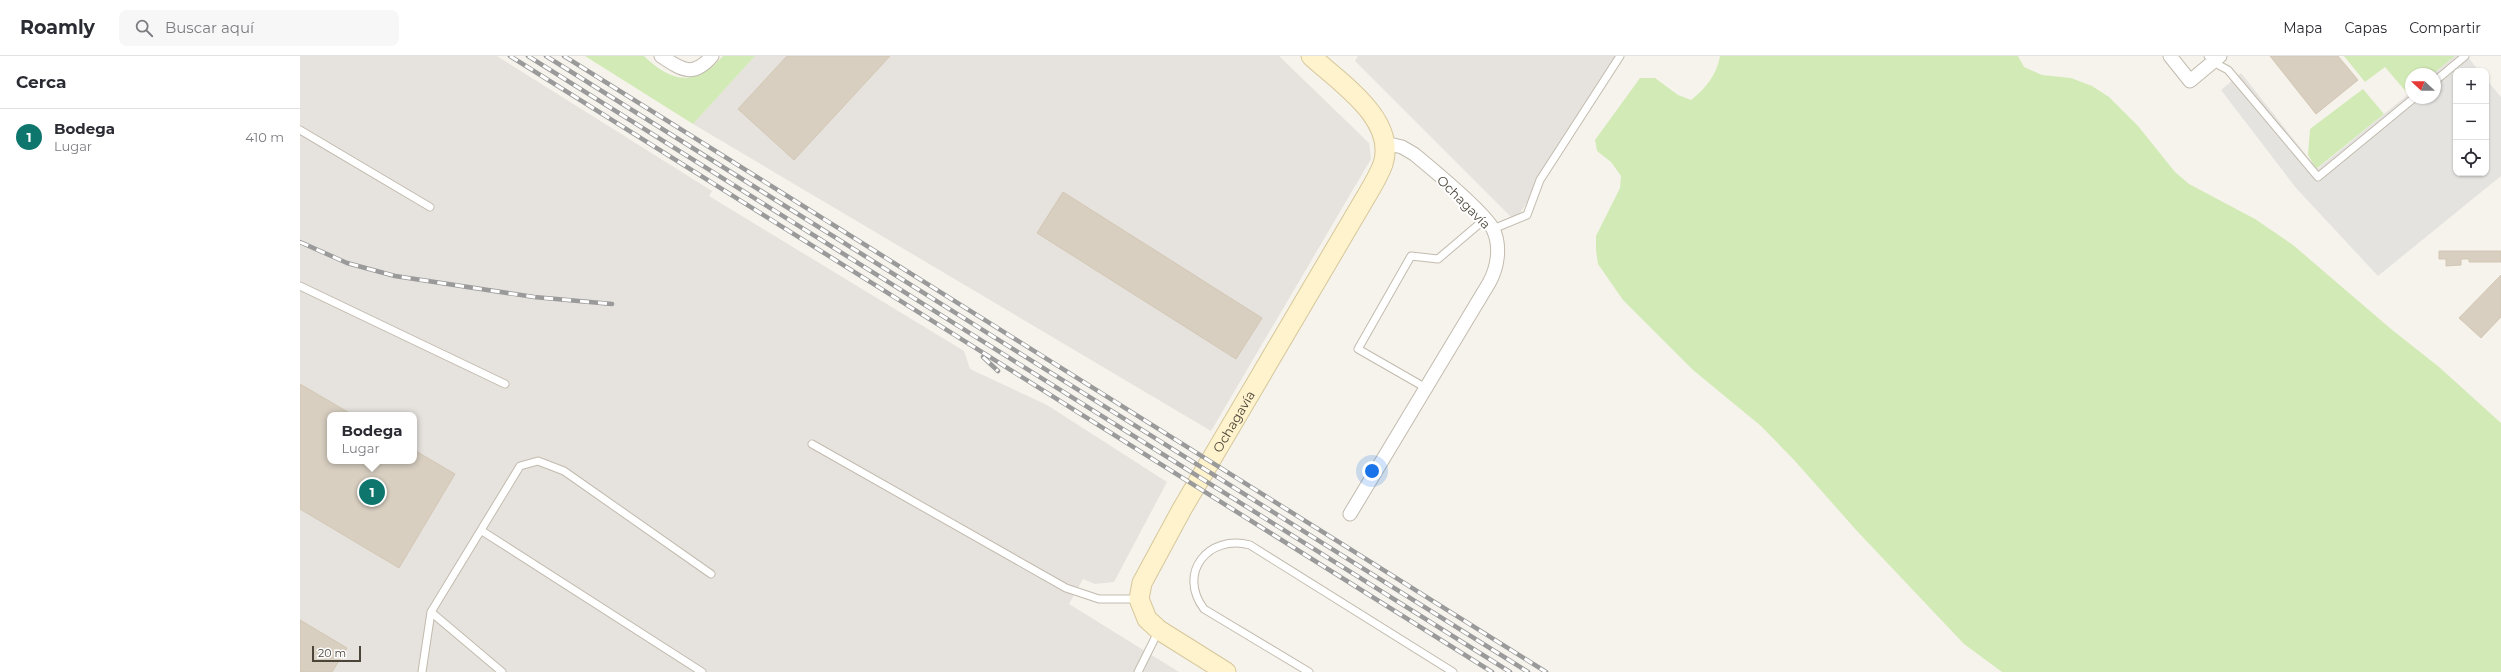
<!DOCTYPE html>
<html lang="es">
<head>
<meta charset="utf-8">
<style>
  :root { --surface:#fff; --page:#f7f7f7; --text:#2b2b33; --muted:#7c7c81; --line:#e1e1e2; --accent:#0f766e }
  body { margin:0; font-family:Montserrat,sans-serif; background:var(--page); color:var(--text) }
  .controls { position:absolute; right:12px; top:12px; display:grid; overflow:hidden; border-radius:8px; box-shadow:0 1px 3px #0004 }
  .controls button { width:36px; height:36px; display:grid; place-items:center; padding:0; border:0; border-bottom:1px solid var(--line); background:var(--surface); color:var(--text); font:20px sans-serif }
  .compass { position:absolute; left:2105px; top:12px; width:36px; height:36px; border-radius:50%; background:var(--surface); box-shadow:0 1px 3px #0004; rotate:292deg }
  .scale { position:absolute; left:12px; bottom:10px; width:49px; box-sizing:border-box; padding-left:4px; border:2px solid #4b4439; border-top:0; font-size:11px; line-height:14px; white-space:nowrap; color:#4b4439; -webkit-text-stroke:3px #fff; paint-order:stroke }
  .you { position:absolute; left:1072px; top:415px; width:14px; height:14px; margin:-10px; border:3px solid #fff; border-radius:50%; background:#1a73e8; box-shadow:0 0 0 6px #1a73e833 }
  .badge { display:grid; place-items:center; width:26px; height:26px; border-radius:50%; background:var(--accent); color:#fff; font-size:13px; font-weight:700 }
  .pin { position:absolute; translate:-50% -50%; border:2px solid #fff; box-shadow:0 1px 4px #0006 }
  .popup { position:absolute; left:27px; top:356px; width:90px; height:52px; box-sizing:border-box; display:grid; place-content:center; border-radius:8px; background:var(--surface); filter:drop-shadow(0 1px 3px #0005); font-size:13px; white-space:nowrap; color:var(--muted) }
  .popup b { font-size:15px; color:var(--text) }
  .popup::after { content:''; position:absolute; left:50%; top:100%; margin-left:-8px; border:8px solid transparent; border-top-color:var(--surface) }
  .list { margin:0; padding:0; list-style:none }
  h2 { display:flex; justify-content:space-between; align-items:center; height:52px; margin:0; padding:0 16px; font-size:17px }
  h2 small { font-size:13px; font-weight:400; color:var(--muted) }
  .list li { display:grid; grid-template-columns:26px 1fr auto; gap:12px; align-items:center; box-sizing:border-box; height:56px; padding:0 16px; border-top:1px solid var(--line) }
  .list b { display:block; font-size:15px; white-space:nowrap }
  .list p { margin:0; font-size:13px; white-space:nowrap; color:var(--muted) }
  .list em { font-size:13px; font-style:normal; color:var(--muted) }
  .icon { flex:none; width:22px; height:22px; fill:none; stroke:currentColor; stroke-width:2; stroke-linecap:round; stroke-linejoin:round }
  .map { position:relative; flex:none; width:2201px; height:616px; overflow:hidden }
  header { display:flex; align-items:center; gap:24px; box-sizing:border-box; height:56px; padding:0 20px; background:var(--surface); border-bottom:1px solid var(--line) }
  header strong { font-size:19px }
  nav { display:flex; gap:22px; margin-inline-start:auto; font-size:14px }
  .search { width:280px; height:36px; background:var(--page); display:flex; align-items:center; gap:10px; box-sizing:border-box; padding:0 14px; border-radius:8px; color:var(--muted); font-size:15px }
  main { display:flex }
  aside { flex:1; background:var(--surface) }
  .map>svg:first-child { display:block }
  .industrial { fill:#e6e2dd; fill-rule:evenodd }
  .green { fill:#d2eab5 }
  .parking { fill:#e5e3e0 }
  .building { fill:#d8cfc1; stroke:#d3c7b4 }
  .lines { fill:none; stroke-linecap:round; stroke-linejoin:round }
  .lane-casing { stroke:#c2bbae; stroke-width:9 }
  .street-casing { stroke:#c2bbae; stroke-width:15 }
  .secondary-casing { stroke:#d6c79b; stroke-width:21 }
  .lane { stroke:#fff; stroke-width:7 }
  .street { stroke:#fff; stroke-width:13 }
  .secondary { stroke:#fff3cd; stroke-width:19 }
  .rail-casing { stroke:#9a9a9a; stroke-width:4.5 }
  .rail { stroke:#fff; stroke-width:3; stroke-dasharray:9; stroke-linecap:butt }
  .labels { text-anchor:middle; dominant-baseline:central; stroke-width:4; stroke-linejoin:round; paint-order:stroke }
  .street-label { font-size:13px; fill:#4b4439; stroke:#fff }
</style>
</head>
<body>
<header>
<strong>Roamly</strong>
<div class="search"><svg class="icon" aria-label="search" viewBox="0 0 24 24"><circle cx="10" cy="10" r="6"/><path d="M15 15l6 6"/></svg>Buscar aquí</div>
<nav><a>Mapa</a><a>Capas</a><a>Compartir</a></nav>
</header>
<main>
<aside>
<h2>Cerca<small></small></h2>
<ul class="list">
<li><span class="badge">1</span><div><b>Bodega</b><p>Lugar</p></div><em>410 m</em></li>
</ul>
</aside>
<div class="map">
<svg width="2201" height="616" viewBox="0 0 2201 616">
  <rect width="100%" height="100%" fill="#f6f3ec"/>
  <path class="industrial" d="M0,0H197L412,135L409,140L664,295L670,313L747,349L867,426L814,526L795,528L783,523L769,548L879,616H0ZM30,359H114V405H30Z
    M455,0H979L1069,87L1071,103L911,375L393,68Z
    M1058,0H1321L1215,165L1055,5Z"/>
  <path class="green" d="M285,0H344C372,27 395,31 423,0H455L393,68Z
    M1420,0H1718L1724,11L1742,19L1771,22L1792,30L1809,41L1838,70L1875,116L1889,128L1955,163L1993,189L2091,273L2139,311L2201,367V616H1702L1664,588L1557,475L1495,405L1461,370L1393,314L1323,244L1298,208L1296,194V180L1320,132L1321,120L1311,106L1297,95L1295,84L1340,22H1355L1378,39L1391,44C1405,33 1417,19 1420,0Z
    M2044,0H2155L2133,18H2111V36L2108,38L2085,11L2065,26Z
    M2063,33L2084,58L2016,113L2008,99L2010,73Z"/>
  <path class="parking" d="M2155,0H2167L2179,15H2156V117H2186V23L2201,41V120L2078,220L1996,132L1921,34L1941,17L2017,113L2111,36V42H2135V18H2133Z"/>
  <path class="building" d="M487,0H590L494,104L438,53Z
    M1970,0H2038L2058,24L2016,58Z
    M763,136L962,262L936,303L737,177Z
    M2139,195H2201V206H2169V203H2161V209L2146,210V203H2139Z
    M2201,219V261L2181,282L2159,262Z
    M0,328L53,359H30V405H114V394L155,418L99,512L0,453Z
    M0,564L47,592L32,616H0Z"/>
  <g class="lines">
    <g class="lane-casing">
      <path id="lane" d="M1908,0L1913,6L1928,14L2018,121L2114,42
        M2135,25L2165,0
        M0,74L130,151
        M1193,173L1227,159L1240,124L1320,0
        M0,230L205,328
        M1126,332L1058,293L1111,200L1138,203L1185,163
        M512,388L766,532L799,543H839
        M182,475L402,616
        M131,556L202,616
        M122,616L131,556L220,410L238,405L264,415L411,518
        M838,616L859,574
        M1009,616L904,553C877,517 908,478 950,489L1153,616"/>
    </g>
    <g class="street-casing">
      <path id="street" d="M361,0C382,14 393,22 412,0
        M1870,0L1890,25L1920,0
        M1050,458L1189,227C1198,211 1201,190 1193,173C1185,157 1131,112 1114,98L1102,91L1085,87"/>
    </g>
    <g class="secondary-casing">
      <g id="secondary">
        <path id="s1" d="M926,616L859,574L847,563L839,543L842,527L882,453L1067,139C1073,129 1079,119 1083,108C1097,63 1040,27 1011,0"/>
      </g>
    </g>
    <use href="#lane" class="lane"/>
    <use href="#street" class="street"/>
    <use href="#secondary" class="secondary"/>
    <g class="rail-casing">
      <path id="rail" d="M210,0L1192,616
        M228,0L1210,616
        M246,0L1228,616
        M264,0L1246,616
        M0,186L47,207L95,220L234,241L312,248
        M683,301L698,315"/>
    </g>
    <use href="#rail" class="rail"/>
  </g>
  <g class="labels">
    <g class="street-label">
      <text transform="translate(1164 146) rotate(45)">Ochagavía</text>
      <text stroke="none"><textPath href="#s1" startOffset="319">Ochagavía</textPath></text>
    </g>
  </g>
</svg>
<div class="controls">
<button>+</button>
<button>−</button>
<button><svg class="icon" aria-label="locate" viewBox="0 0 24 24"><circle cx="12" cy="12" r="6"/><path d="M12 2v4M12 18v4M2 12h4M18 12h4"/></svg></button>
</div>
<svg class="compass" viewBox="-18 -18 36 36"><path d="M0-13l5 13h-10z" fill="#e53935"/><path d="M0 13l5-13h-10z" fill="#7c7c81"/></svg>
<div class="scale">20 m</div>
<div class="you"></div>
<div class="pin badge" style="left:72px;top:436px">1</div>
<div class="popup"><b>Bodega</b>Lugar</div>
</div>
</main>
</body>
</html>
